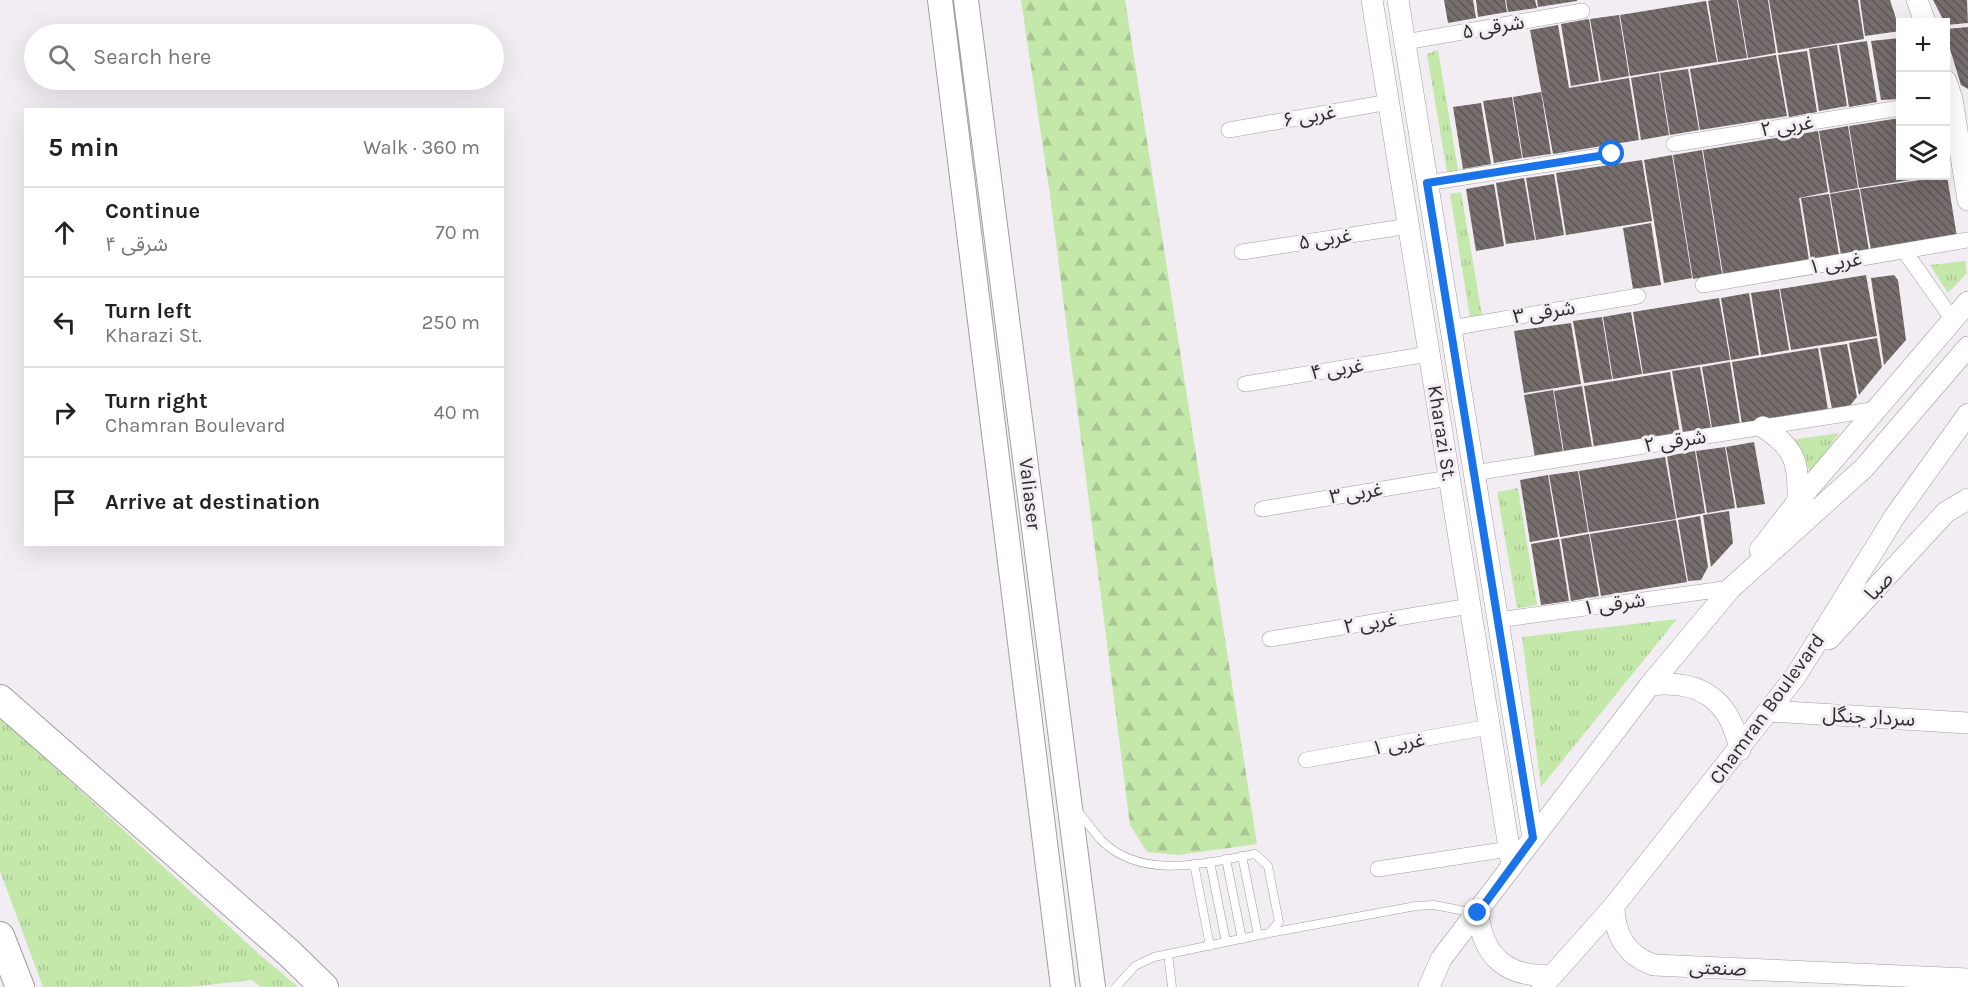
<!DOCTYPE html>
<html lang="en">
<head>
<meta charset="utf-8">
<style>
  :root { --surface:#fff; --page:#f2f2f2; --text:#222; --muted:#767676; --line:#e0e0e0 }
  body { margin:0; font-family:Karla,"Noto Sans Arabic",sans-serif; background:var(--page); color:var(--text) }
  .controls { position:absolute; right:18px; top:18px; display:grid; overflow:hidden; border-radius:0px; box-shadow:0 6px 24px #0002 }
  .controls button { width:54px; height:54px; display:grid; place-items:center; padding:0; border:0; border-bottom:2px solid var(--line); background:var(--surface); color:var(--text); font:30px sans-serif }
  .stop { position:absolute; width:18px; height:18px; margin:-14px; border:4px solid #1a73e8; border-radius:50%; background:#fff }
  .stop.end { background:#1a73e8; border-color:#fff; box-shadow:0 2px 6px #0008 }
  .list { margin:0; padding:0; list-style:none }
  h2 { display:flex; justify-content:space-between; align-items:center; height:78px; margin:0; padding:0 24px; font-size:26px }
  h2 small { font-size:20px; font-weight:400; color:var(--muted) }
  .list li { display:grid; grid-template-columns:39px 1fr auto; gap:18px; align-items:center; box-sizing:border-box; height:90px; padding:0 24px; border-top:2px solid var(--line) }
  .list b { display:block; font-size:22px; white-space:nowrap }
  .list p { margin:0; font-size:20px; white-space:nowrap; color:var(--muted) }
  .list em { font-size:20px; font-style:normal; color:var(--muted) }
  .icon { flex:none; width:33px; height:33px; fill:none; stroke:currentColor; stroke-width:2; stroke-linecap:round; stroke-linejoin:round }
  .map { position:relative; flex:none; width:1968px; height:987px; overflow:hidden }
  .search { position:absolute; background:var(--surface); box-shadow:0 6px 24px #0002; left:24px; top:24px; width:480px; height:66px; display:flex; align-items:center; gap:15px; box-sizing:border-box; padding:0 21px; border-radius:33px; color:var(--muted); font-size:22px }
  .panel { position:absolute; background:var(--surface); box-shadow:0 6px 24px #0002; left:24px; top:108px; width:480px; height:438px; border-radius:0px }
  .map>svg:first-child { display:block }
  .grass { fill:url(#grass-tufts) }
  .forest { fill:url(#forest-firs) }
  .building { fill:url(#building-back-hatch) }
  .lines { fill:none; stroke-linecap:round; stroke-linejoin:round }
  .lane-casing { stroke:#a29da2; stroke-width:9 }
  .street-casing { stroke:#a29da2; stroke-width:16 }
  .secondary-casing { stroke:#a29da2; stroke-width:22 }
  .primary-casing { stroke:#a29da2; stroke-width:26 }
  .highway-casing { stroke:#a29da2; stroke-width:30 }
  .lane { stroke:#fff; stroke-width:8 }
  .street { stroke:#fff; stroke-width:15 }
  .secondary { stroke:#fff; stroke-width:21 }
  .primary { stroke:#fff; stroke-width:24 }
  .highway { stroke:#fff; stroke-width:28 }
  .route { stroke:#1a73e8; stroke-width:8 }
  .labels { text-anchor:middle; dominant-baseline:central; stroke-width:6; stroke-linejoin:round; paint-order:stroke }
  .street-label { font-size:20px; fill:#2f2d2f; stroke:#f2edf2 }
</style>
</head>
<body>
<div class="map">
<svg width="1968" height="987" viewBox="0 0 1968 987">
  <defs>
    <pattern id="grass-tufts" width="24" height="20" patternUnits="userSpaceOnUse" patternTransform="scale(1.5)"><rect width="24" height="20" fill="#c4e7aa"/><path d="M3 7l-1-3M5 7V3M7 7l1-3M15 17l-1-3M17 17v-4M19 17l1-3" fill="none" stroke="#a9c693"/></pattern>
    <pattern id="forest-firs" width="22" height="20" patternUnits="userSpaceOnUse" patternTransform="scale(1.5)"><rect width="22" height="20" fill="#c4e7aa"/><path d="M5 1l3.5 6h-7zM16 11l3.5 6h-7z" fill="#a9c693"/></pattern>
    <pattern id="building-back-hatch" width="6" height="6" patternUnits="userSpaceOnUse" patternTransform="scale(1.5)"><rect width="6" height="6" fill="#766e6c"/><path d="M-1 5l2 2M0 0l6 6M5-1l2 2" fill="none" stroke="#5c5654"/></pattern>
  </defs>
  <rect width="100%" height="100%" fill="#f2edf2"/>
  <path class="grass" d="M1438,50L1458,170L1447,172L1427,54Z
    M1461,192L1482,315L1470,317L1450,194Z
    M1965,261L1967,273L1948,293L1930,265Z
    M1839,433L1811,473L1791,440Z
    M1518,488L1537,605L1517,608L1497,492Z
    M1677,619L1541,787L1522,637Z
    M0,717L259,954L298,987H261L252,980L188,987H43L0,871Z"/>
  <path class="forest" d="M1021,0H1125L1257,844L1178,855L1147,852L1130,825L1050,195Z"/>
  <path class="building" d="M1444,0H1473L1476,18L1448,23Z
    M1476,0H1505L1507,12L1478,17Z
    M1506,0H1535L1537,8L1508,12Z
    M1537,0H1577V1L1538,7Z
    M1712,0H1737L1747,58L1718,62L1708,1Z
    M1738,0H1768L1776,53L1748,58Z
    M1769,0H1858L1864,39L1778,53Z
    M1860,0H1890L1900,31L1865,36Z
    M1933,0H1967L1968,23L1946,25Z
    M1706,1L1717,62L1630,76L1620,15Z
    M1619,15L1629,76L1601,81L1590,19Z
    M1589,19L1599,81L1571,86L1561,24Z
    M1558,25L1569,88L1629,78L1639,140L1553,154L1530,30Z
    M1968,27V89L1961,85L1946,36V29Z
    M1900,38V99L1881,100L1871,41Z
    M1867,41L1877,102L1849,107L1839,45Z
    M1837,45L1847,106L1819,111L1809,49Z
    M1807,51L1817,112L1789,117L1778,55Z
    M1776,55L1787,116L1700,130L1690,69Z
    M1688,69L1699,130L1670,135L1660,73Z
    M1659,73L1669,135L1641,140L1631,78Z
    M1541,92L1551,154L1523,158L1513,97Z
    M1512,97L1522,158L1494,163L1483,101Z
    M1481,103L1491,164L1463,169L1453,107Z
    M1900,118V176L1929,177L1859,188L1849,126Z
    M1848,126L1858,188L1830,193L1819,131Z
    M1818,131L1828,192L1799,198L1809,260L1723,274L1703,150Z
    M1702,150L1722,274L1693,279L1673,155Z
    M1672,155L1692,278L1664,283L1644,160Z
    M1642,160L1652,221L1566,235L1556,173Z
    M1554,174L1564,235L1536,240L1526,178Z
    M1947,176L1957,237L1871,250L1860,189Z
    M1524,178L1535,240L1506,244L1496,183Z
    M1494,184L1504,246L1476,251L1466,189Z
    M1859,189L1869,251L1841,255L1830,194Z
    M1829,194L1839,255L1811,260L1801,198Z
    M1651,223L1661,285L1633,289L1623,228Z
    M1866,275L1877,336L1791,350L1780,289Z
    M1894,275L1898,280L1906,340L1884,365L1871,278Z
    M1779,289L1789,350L1761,355L1751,293Z
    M1749,293L1759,355L1731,360L1721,298Z
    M1719,298L1730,360L1643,374L1633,312Z
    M1631,312L1642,374L1613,379L1603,317Z
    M1602,317L1612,379L1584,383L1573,321Z
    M1571,323L1581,384L1524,393L1514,331Z
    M1877,338L1882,367L1859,395L1849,343Z
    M1847,344L1857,397L1848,408L1832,409L1820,348Z
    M1818,348L1828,410L1742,424L1732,362Z
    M1730,362L1740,424L1712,428L1702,367Z
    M1700,367L1711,428L1683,433L1672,371Z
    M1670,372L1680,434L1594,447L1584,386Z
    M1582,386L1592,447L1564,452L1554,391Z
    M1553,390L1563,452L1535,457L1524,395Z
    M1754,442L1765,504L1737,508L1726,447Z
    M1725,447L1735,508L1707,513L1696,451Z
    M1695,451L1705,513L1677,518L1667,456Z
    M1665,457L1676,519L1589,532L1579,471Z
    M1578,471L1588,532L1560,537L1549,475Z
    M1548,475L1558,537L1530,542L1520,480Z
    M1729,511L1733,543L1711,567L1703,515Z
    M1700,516L1708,567L1701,580L1688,581L1678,520Z
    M1676,520L1687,582L1601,596L1590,534Z
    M1589,534L1599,596L1571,601L1561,539Z
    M1559,539L1569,601L1541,605L1531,544Z"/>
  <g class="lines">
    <g class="lane-casing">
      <path id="lane" d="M1078,811C1085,820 1093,831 1101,840C1142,881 1205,863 1255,854L1268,866L1279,922L1269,933L1154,957L1135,966L1116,987
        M1242,856L1258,935
        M1226,859L1242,939
        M1210,862L1226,942
        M1194,864L1210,946
        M1269,933L1416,906L1434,905L1475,913
        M1168,954L1172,987"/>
    </g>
    <g class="street-casing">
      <path id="street" d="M1405,42L1582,11
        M1229,130L1389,102
        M1674,144L1900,108
        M1427,183L1612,154
        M1242,252L1409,226
        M1905,252L1953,320
        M1703,285L1968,240
        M1451,328L1638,296
        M1245,384L1429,354
        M1474,473L1877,409
        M1262,509L1449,478
        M1498,620L1731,588
        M1270,639L1470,606
        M1306,760L1489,727
        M1378,869L1509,849"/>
    </g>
    <g class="secondary-casing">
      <path id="secondary" d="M1372,0L1512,866
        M1398,0L1533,838
        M1917,0L1925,22
        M1946,81L1952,99L1968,200
        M1763,427C1797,449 1798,463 1798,501
        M1760,550L1798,501L1968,302
        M1829,639L1946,512L1968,499
        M1650,685C1701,679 1730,700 1740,750
        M1769,711L1968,723
        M1614,906C1614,935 1627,956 1654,965L1968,979
        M1478,913C1483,958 1508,978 1552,975
        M1429,987L1441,959L1512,866L1650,685L1731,588L1864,468L1968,347
        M1542,987L1614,906L1795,677L1895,516L1968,414"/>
    </g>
    <g class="primary-casing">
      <path id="primary" d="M940,0L1063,987
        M966,0L1093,987"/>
    </g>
    <g class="highway-casing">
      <path id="highway" d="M0,699L289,953L324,987
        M0,936L20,987"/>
    </g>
    <use href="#lane" class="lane"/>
    <use href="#street" class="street"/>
    <use href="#secondary" class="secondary"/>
    <use href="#primary" class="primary"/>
    <use href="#highway" class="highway"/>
  </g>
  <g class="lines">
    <path class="route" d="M1478,913L1533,838L1427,183L1612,154"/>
  </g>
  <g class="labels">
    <g class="street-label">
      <text transform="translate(1493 27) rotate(-10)">۵ شرقی</text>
      <text transform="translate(1309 116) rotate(-10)">۶ غربی</text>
      <text transform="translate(1787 126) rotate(-9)">۲ غربی</text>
      <text transform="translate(1325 239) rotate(-9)">۵ غربی</text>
      <text transform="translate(1835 263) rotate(-10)">۱ غربی</text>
      <text transform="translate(1544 312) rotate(-9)">۳ شرقی</text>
      <text transform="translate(1337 369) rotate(-9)">۴ غربی</text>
      <text transform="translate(1442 433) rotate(81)">Kharazi St.</text>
      <text transform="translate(1675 441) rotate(-9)">۲ شرقی</text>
      <text transform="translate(1356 493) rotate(-9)">۳ غربی</text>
      <text transform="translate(1030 494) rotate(83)">Valiaser</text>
      <text transform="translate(1879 586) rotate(-47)">صبا</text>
      <text transform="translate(1614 604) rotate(-8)">۱ شرقی</text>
      <text transform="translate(1370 623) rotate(-9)">۲ غربی</text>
      <text transform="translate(1767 709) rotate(-54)">Chamran Boulevard</text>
      <text transform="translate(1869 717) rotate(3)">سردار جنگل</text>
      <text transform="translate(1398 744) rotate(-10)">۱ غربی</text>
      <text transform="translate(1718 968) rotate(2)">صنعتی</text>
    </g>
  </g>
</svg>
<div class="controls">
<button>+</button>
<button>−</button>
<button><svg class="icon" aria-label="layers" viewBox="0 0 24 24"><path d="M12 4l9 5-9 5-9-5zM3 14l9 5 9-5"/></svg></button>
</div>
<div class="stop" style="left:1612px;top:154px"></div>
<div class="stop end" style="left:1478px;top:913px"></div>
<div class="search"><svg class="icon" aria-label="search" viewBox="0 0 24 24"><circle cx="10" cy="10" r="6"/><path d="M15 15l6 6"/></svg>Search here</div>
<section class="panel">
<h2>5 min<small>Walk · 360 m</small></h2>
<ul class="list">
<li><svg class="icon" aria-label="ahead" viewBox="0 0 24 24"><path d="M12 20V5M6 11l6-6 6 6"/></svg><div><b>Continue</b><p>۴ شرقی</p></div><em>70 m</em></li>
<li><svg class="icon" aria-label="left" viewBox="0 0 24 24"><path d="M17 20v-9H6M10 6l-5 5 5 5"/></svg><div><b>Turn left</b><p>Kharazi St.</p></div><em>250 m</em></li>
<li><svg class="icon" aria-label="right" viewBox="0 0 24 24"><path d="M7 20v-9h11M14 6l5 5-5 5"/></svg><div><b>Turn right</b><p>Chamran Boulevard</p></div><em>40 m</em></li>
<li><svg class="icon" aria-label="arrive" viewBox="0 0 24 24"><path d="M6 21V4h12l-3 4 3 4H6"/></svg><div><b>Arrive at destination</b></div></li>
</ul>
</section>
</div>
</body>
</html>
